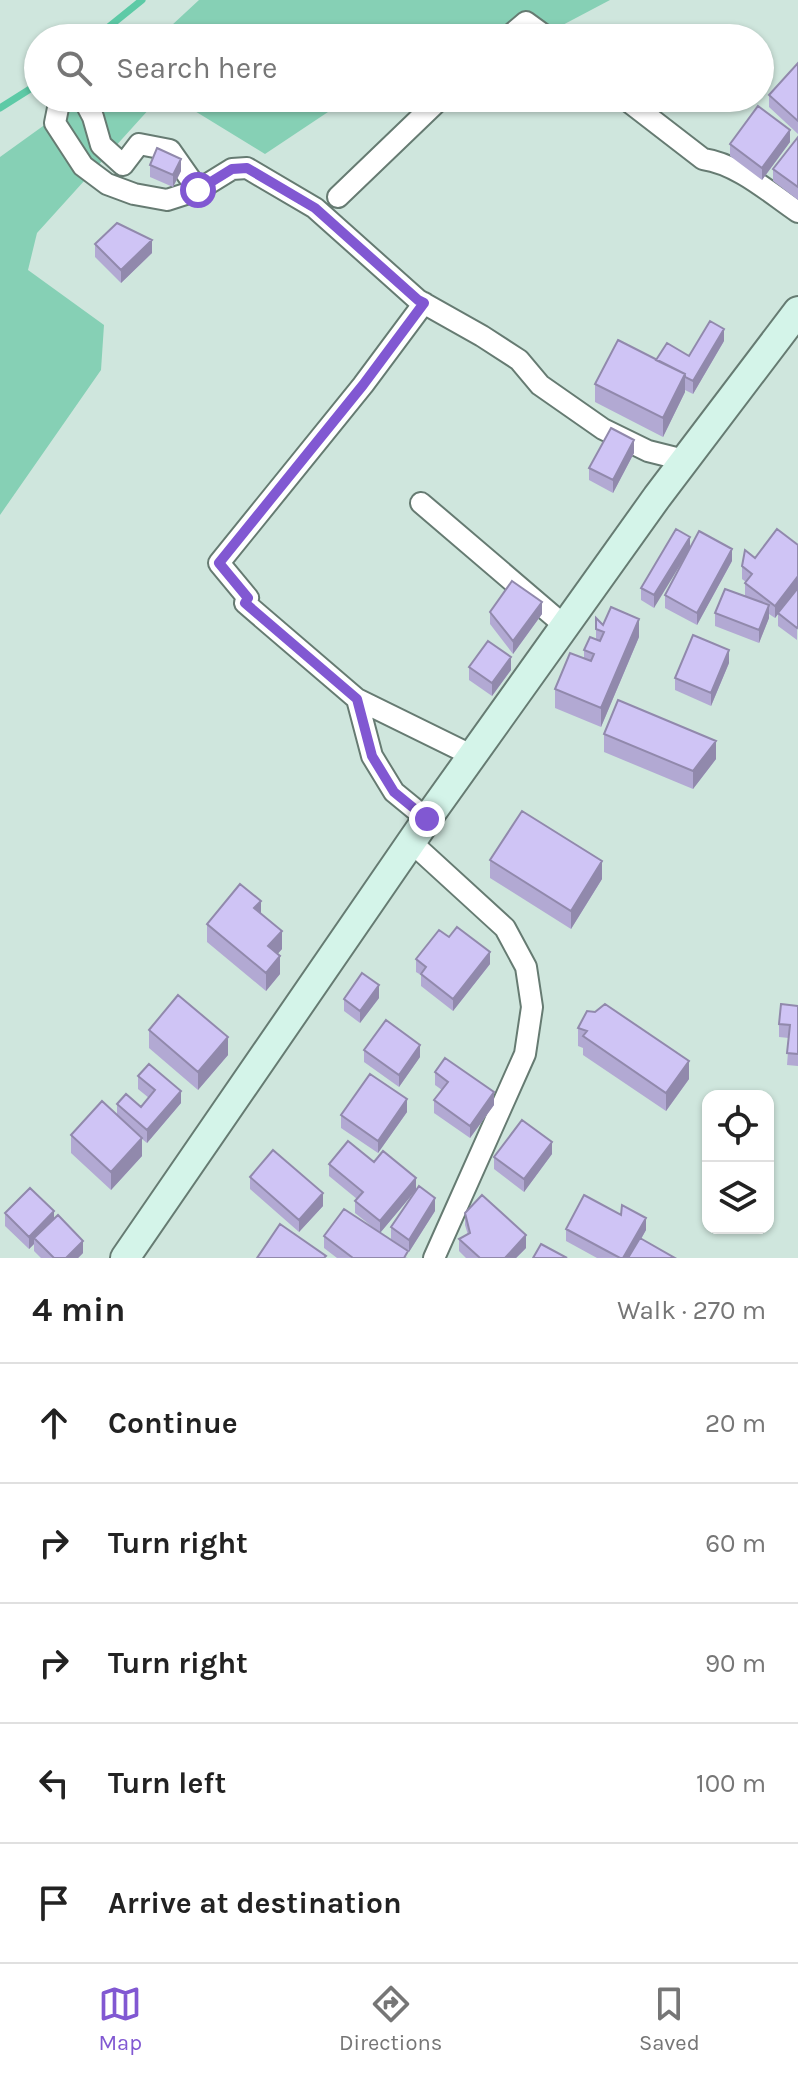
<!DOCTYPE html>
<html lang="en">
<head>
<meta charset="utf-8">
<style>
  :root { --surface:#fff; --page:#f2f2f2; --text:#222; --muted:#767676; --line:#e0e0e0; --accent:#8158d2 }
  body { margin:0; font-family:Karla,sans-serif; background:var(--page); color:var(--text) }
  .controls { position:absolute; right:24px; bottom:24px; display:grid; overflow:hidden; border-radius:16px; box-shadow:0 2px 6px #0004 }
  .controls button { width:72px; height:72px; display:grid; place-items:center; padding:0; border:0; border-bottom:2px solid var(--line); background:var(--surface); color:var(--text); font:40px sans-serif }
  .stop { position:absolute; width:24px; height:24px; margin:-18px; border:6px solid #8158d2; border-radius:50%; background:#fff }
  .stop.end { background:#8158d2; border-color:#fff; box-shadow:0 2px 8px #0008 }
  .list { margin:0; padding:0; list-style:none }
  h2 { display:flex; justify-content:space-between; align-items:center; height:104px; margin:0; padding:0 32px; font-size:34px }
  h2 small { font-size:26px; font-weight:400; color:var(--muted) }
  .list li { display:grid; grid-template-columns:52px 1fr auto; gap:24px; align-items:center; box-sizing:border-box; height:120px; padding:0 32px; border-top:2px solid var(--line) }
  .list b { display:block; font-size:30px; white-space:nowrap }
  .list em { font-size:26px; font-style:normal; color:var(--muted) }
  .icon { flex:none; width:44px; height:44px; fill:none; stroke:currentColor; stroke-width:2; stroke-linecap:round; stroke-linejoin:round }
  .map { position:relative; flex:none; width:798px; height:1258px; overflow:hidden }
  .search { position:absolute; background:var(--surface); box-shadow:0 2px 6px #0004; left:24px; right:24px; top:24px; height:88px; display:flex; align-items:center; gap:20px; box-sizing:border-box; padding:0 28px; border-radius:44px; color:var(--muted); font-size:30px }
  .sheet { height:704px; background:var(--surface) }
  nav { display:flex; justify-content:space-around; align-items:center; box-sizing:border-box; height:112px; border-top:2px solid var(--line); background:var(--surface); font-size:22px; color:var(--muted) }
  nav a { display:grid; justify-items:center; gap:4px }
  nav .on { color:var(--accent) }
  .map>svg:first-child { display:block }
  .green { fill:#86d0b5 }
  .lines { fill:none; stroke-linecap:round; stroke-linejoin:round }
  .stream { stroke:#5dcaa6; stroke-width:7 }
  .street-casing { stroke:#667b72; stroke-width:24 }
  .secondary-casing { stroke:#667b72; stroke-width:32 }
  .street { stroke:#fff; stroke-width:20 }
  .secondary { stroke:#d4f4e9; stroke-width:28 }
  .wall { fill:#b2a9d3 }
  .shaded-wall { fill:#9189ac }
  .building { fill:#cfc4f5; stroke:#9189ac; stroke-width:2 }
  .route { stroke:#8158d2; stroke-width:10 }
</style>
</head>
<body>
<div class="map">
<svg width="798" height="1258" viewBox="0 0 798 1258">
  <rect width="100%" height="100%" fill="#cfe6dd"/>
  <path class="green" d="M199,0H610L538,38H158Z
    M82,98H349L265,154L185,105L151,107L37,233L28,270L104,325L101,370L0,515V157Z"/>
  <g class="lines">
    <path class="stream" d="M95,38L142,0
      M0,108L38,84"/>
    <g class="street-casing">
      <path id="street" d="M507,38L526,22L548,38
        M60,98L55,123L83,166L107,184L134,194L167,200L198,190L232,169L247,168L315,208L418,300L482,336L519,360L540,385L603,429L648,451L684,460
        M83,98L93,117L101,145L123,165L139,144L170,150L198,190
        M624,98L703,159C738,164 770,193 798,212
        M338,197L441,98
        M424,303L363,385L219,563L248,598L245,603L357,699L372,756L394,792L427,819
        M421,503L565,626
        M357,699L473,756
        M411,842L505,928L526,967L532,1007L525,1054L434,1258"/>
    </g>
    <g class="secondary-casing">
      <path id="secondary" d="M125,1258L427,819L657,497L798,311"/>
    </g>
    <use href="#street" class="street"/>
    <use href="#secondary" class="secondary"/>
  </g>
  <path class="wall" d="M798,63V134L769,107V95Z
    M302,98H325L315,110Z
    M798,137V200L773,181V169Z
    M790,142L762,180L730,156V144Z
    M150,165L181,171L173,187L150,177Z
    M95,244L152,253L121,283L95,257Z
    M724,341L693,394L685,390V392L663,437L595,402V384L656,360L689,356Z
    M634,453L613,493L589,480V468Z
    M676,529L654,608L641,600V588Z
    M798,545L797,640L778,626V614L775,618L769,614V618L759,643L715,626V613L745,596V583L746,582L742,579V566L755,558Z
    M732,561L697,625L665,608V595Z
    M490,612L542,614L513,654L490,624Z
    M596,618L603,625L639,637L601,727L555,708V689L584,658V650L596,639Z
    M729,663L711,706L675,690V678Z
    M469,667L511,670L492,696L469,680Z
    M604,734L716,759L693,789L604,752Z
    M490,860L602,879L571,929L490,878Z
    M261,913L282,949L277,954L280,974L266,991L207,942V924Z
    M449,937L490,964L453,1011L421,986V975L416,972V959Z
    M379,998L360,1023L344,1011V999Z
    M798,1006V1066L787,1065L789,1038L779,1037V1024Z
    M587,1011L689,1079L666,1111L583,1055V1048L578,1046V1028Z
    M149,1030L228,1055L198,1090L149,1048Z
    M364,1050L420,1057L399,1087L364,1062Z
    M435,1072L494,1105L470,1138L434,1113V1100L442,1090L435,1085Z
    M138,1076L181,1103L147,1143L142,1139V1156L111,1190L71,1153V1135L117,1114V1104L141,1107L149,1098L138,1089Z
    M407,1112L378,1153L341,1128V1115Z
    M552,1154L524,1192L494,1169V1157Z
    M374,1162L416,1190L380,1233L355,1213V1201L357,1199L329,1176V1164Z
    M250,1177L323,1206L299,1232L250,1189Z
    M435,1211L409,1252L391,1239V1227Z
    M5,1213L54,1218L83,1253L78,1258H41L34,1251V1244L29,1249L5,1226Z
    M465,1213L526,1248L516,1258H466L459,1251V1239L468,1235L465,1225Z
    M566,1229L646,1230L641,1239L675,1258H597L566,1241Z
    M324,1236L408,1258H337L324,1248Z"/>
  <path class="shaded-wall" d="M315,98H325L315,110Z
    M790,130V142L762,180V168Z
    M181,159V171L173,187V175Z
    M152,240V253L121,283V270Z
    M724,329V341L693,394V381Z
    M685,374V392L663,437V418Z
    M634,440V453L613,493V480Z
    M690,537V549L654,608V595Z
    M732,549V561L697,625V613Z
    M798,576V588L775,618V606Z
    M542,602V614L513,654V641Z
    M769,605V618L759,643V630Z
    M639,619V637L601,727V708Z
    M729,650V663L711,706V693Z
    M511,657V670L492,696V683Z
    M716,741V759L693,789V771Z
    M602,861V879L571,929V911Z
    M261,901V919L254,908Z
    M282,931V949L268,965V946Z
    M490,952V964L453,1011V999Z
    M280,956V974L266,991V973Z
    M379,985V998L360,1023V1011Z
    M228,1037V1055L198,1090V1072Z
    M420,1045V1057L399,1087V1075Z
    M689,1061V1079L666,1111V1093Z
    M181,1091V1103L147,1143V1130Z
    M494,1092V1105L470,1138V1126Z
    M407,1099V1112L378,1153V1141Z
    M142,1138V1156L111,1190V1172Z
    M552,1142V1154L524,1192V1179Z
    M416,1178V1190L380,1233V1221Z
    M323,1193V1206L299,1232V1220Z
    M435,1198V1211L409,1252V1240Z
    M54,1211V1223L34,1238V1244L29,1249V1237Z
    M646,1218V1230L630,1258H623Z
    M526,1235V1248L516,1258H505Z
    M83,1241V1253L78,1258H66Z"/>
  <path class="building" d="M798,63V121L769,95Z
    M758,106L790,130L762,168L730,144Z
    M798,137V187L773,169Z
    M157,148L181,159L173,175L150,165Z
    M117,223L152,240L121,270L95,244Z
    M710,321L724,329L693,381L685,377V374L656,360L667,343L689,356Z
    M618,340L685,374L663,418L595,384Z
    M611,428L634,440L613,480L589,468Z
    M676,529L690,537L654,595L641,588Z
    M777,529L798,545V576L775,606L745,583L752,574L742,566L745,550L755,558Z
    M699,531L732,549L697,613L665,595Z
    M512,581L542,602L513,641L490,612Z
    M798,588V626L797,628L778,613Z
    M725,589L769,605L759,630L715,613Z
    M611,607L639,619L601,708L555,689L570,653L591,661L594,654L584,650L590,637L600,641L604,632L596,629V618L603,625Z
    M693,635L729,650L711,693L675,678Z
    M488,641L511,657L492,683L469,667Z
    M618,700L716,741L693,771L604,734Z
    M522,811L602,861L571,911L490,860Z
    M240,884L261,901L254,908L282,931L268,946L280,956L266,973L207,924Z
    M457,927L490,952L453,999L421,974L426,967L416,959L439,930L449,937Z
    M362,973L379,985L360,1011L344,999Z
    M178,995L228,1037L198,1072L149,1030Z
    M605,1004L689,1061L666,1093L583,1036L587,1031L578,1028L587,1011L595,1012Z
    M781,1004L798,1006V1054L787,1053L790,1025L779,1024Z
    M386,1020L420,1045L399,1075L364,1050Z
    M445,1058L494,1092L470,1126L434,1100L448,1082L435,1072Z
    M149,1064L181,1091L147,1130L117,1104L126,1094L141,1107L155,1090L138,1076Z
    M370,1074L407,1099L378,1141L341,1115Z
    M102,1101L142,1138L111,1172L71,1135Z
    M522,1120L552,1142L524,1179L494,1157Z
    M348,1141L374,1162L383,1151L416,1178L380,1221L355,1201L363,1192L329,1164Z
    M273,1150L323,1193L299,1220L250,1177Z
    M419,1186L435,1198L409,1240L391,1227Z
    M30,1188L54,1211L29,1237L5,1213Z
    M482,1195L526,1235L505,1258H480L459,1239L470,1233L465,1213Z
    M584,1195L621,1215L622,1205L646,1218L623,1258H620L566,1229Z
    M344,1209L408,1251L404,1258H353L324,1236Z
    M58,1215L83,1241L66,1258H54L34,1238Z
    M280,1224L326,1256L324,1258H257Z
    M640,1238L675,1258H628Z
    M541,1244L567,1258H533Z"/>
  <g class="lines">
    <path class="route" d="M198,190L232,169L247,168L315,208L418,300L424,303L363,385L219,563L248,598L245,603L357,699L372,756L394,792L427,819"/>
  </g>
</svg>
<div class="controls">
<button><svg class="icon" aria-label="locate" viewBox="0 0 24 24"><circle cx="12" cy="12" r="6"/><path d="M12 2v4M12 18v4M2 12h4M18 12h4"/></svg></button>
<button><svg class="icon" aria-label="layers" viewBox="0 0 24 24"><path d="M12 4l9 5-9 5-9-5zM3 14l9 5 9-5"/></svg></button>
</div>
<div class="stop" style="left:198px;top:190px"></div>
<div class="stop end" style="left:427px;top:819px"></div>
<div class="search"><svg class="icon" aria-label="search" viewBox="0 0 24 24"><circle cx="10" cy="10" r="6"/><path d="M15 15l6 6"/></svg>Search here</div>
</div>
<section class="sheet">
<h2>4 min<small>Walk · 270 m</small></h2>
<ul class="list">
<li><svg class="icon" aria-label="ahead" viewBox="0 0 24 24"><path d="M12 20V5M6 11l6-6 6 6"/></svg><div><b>Continue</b></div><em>20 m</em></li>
<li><svg class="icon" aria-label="right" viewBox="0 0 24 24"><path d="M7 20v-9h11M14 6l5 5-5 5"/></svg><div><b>Turn right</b></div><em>60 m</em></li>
<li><svg class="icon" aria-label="right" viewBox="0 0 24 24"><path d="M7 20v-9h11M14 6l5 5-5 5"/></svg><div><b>Turn right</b></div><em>90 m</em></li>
<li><svg class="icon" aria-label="left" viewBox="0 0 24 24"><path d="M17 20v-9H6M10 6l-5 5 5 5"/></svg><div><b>Turn left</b></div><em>100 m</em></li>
<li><svg class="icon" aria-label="arrive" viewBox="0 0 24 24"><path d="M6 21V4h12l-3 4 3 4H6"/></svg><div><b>Arrive at destination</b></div></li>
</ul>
</section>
<nav>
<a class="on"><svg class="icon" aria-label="map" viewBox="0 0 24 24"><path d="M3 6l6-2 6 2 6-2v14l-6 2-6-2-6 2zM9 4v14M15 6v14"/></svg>Map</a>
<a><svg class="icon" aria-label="directions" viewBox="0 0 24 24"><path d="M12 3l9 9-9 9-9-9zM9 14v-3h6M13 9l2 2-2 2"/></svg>Directions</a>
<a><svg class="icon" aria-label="saved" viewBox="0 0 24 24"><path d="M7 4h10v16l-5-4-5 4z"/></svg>Saved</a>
</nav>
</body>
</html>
